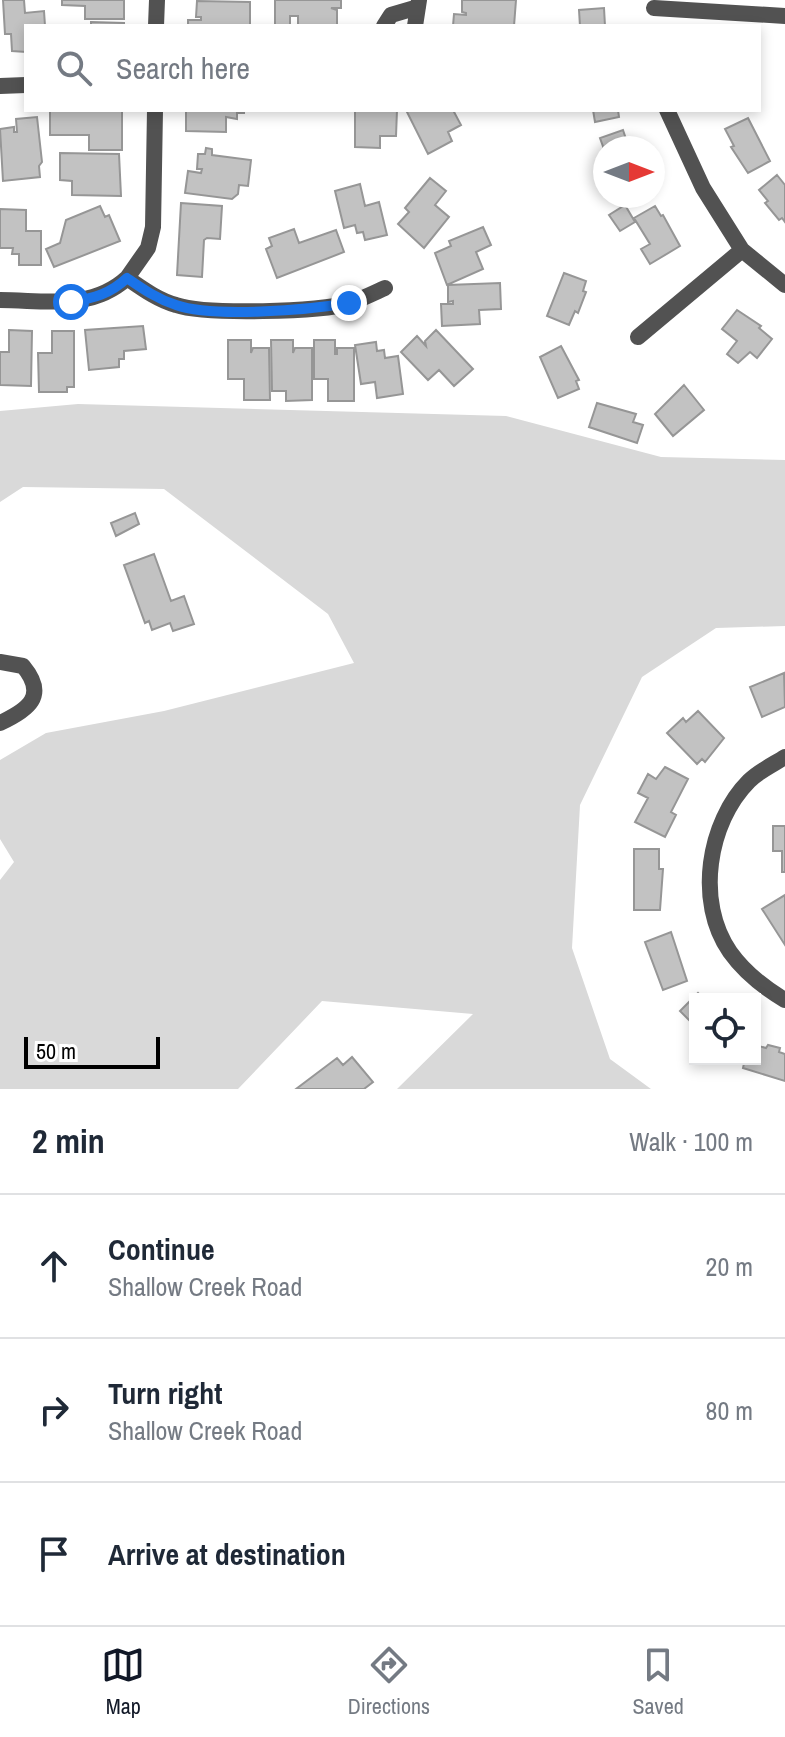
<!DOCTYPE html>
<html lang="en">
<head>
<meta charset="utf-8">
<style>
  :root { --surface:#fff; --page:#f2f2f3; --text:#1f2937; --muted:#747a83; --line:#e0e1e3; --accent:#111827 }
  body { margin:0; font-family:"Archivo Narrow",sans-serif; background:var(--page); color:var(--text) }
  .controls { position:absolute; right:24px; bottom:24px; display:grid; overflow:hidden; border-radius:0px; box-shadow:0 4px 12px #0003 }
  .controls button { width:72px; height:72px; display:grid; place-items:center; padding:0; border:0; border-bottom:2px solid var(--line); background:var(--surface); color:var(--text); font:40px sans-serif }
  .compass { position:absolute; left:593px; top:136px; width:72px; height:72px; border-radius:50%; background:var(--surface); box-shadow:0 4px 12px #0003; rotate:90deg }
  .scale { position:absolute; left:24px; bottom:20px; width:136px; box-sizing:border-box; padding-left:8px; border:4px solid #000; border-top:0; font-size:22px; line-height:28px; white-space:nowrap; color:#000; -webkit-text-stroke:6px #fff; paint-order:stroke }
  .stop { position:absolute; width:24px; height:24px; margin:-18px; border:6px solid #1a73e8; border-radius:50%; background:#fff }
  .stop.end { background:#1a73e8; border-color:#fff; box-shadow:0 2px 8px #0008 }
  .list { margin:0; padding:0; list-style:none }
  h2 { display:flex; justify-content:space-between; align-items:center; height:104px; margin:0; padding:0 32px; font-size:34px }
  h2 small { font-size:26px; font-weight:400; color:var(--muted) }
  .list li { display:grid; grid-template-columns:52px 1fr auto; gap:24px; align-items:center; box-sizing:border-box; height:144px; padding:0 32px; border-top:2px solid var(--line) }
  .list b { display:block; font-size:30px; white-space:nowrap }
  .list p { margin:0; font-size:26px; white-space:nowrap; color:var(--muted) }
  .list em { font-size:26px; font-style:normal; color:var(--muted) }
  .icon { flex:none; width:44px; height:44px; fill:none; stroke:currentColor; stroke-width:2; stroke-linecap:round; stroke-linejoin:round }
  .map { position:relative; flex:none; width:785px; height:1089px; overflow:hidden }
  .search { position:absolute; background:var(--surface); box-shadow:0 4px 12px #0003; left:24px; right:24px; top:24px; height:88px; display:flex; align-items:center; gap:20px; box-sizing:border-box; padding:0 28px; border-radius:0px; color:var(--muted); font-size:30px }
  .sheet { height:536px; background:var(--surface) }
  nav { display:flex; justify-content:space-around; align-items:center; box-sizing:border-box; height:112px; border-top:2px solid var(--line); background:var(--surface); font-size:22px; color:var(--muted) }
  nav a { display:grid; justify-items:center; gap:4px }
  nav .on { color:var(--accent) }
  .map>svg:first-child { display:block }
  .green { fill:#d9d9d9 }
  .building { fill:#c2c2c2; stroke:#969696; stroke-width:2 }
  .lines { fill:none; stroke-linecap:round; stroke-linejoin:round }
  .street { stroke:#525252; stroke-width:16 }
  .route { stroke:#1a73e8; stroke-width:10 }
</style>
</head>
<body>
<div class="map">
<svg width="785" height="1089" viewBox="0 0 785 1089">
  <rect width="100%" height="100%" fill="#fff"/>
  <path class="green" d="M78,404L506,416L661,457L785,460V626L716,628L642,677L580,805L572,948L610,1059L651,1089H397L473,1014L322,1001L238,1089H0V880L14,862L0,839V760L46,733L164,711L354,663L328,614L164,489L23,487L0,502V411Z"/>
  <path class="building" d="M3,0H24L25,13L44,11L45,26H26V52L12,51L11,34H5Z
    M62,0H124V19H85V6L62,5Z
    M275,0H341V8H331L337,10V26H298V16H290V26H275Z
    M462,0H516L514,26H453L454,14L466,15V13L462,12Z
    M197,1L250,2V26H188V20H201V17H196Z
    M604,8L605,26H580L579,10Z
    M91,22L124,23V26H91Z
    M50,110H122V150H89V135H50Z
    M186,110H244V113H237V119L226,117V132L186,131Z
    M355,110H397L396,136H380V148L355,147Z
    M406,110H453L461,125L448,132L452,141L428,154Z
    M593,110H618L619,117L595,122Z
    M37,117L42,162L39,166L40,177L3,181L0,129L14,127V132H17L16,119Z
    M748,118L770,161L748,173L731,147L734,146L725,129Z
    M623,130L629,148H605V152L600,138Z
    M206,148L212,149V155L251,160L248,186L239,185L238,194L232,199L185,193L188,171L201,173L202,169H197L198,154H205Z
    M60,153L119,154L121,196L72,195V181L60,180Z
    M777,175L785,185V222L782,218L779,220L765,203L768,201L759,190Z
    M430,178L446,191L435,205L449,217L424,248L398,224L409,212L405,208Z
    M360,184L365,206L379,202L387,235L365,240L363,232L357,233L355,225L344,228L335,191Z
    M181,203L222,206L220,239L207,238L204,240L202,277L177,275Z
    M625,205L635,222L620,231L609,215Z
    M100,206L105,217L109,215L120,241L54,267L46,249L60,243L66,220Z
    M655,206L661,216L663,215L680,246L650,264L641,249L650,244L634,218Z
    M0,209L26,210V231H41V265H19V254H12L13,248H0Z
    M483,227L491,245L476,252L483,269L447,285L435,253L451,246L449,241Z
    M294,229L299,243L336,230L344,252L277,278L266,249L272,246L269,238Z
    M564,273L586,281L583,291L586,292L578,313L575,311L569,325L547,316Z
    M500,283L501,309L479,310L480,324L442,326L441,304H453V301L448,302V285Z
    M737,310L761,326L759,328L772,339L757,358L750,352L738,363L727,354L737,341L722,329Z
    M143,326L146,349L124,351V359H119V367L89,370L85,330Z
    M9,330L32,331L31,386L0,385V352H9Z
    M436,330L473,369L454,386L439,370L428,380L401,352L417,336L426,346L425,341Z
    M52,331H74V387H67V392H39L38,353H52Z
    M228,340H251V353L253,348H269L270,400H244V379H228Z
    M271,340H293V353L295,348H312V400L286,401V391H272Z
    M314,340H335V354H337V348H354V401H328V379H314Z
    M376,342L377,351L384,350L385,358L398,356L403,394L377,398L375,382L361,384L355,345Z
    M561,346L579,380L576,381L579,389L558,398L540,357Z
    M684,385L704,410L673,436L655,414Z
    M597,403L636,414L633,422L643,425L637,443L589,427Z
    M135,513L139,524L116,536L111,523Z
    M154,554L171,601L184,596L194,624L173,631L170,623L152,630L149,621L145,623L124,565Z
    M784,673L785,707L762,717L750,687Z
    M698,711L724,738L705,762L702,759L697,764L667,733L683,718L686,722Z
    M665,767L688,779L671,812L676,815L665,837L635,822L648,798L638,793L648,774L656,779Z
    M773,826H785V872H782V851H773Z
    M634,849H659V869H663L660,910H634Z
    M785,895V945L762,909Z
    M671,932L687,981L663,990L645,942Z
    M698,993L704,999H695V1026L680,1011Z
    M755,1045L766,1048L768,1045L780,1048L779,1052L785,1054V1081L743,1068L745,1059H755Z
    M352,1057L373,1082L364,1089H296L337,1058L343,1065Z"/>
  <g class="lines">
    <path class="street" d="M654,8L785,16
      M156,26L157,0
      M384,26L391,15L418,7
      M415,26L419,0
      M0,86L26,85
      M667,110L703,188L742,250L785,285
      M127,278L148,248L153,227L155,110
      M0,300C45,300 91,311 127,278C143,289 158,300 176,305C205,315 321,312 350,303C362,299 374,293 385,288
      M638,337L742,250
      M0,662L23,666C48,696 28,710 0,723
      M785,757C774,764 759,771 749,781C708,822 695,902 730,952C745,973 763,987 785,1000"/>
  </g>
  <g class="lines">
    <path class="route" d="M71,302C94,298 110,294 127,278C143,289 157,299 176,305C213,318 308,310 349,303"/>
  </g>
</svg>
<div class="controls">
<button><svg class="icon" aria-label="locate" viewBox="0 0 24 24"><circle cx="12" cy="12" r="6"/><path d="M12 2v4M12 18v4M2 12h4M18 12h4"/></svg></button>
</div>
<svg class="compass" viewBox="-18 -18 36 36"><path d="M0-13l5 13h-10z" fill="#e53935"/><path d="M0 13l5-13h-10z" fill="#747a83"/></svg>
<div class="scale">50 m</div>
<div class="stop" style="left:71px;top:302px"></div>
<div class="stop end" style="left:349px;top:303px"></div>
<div class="search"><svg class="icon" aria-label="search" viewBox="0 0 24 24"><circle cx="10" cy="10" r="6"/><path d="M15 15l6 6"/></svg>Search here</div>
</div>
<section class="sheet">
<h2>2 min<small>Walk · 100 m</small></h2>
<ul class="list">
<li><svg class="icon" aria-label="ahead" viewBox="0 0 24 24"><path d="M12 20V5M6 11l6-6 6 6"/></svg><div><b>Continue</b><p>Shallow Creek Road</p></div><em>20 m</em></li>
<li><svg class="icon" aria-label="right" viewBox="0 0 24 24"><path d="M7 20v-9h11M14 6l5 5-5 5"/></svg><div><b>Turn right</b><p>Shallow Creek Road</p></div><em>80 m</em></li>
<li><svg class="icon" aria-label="arrive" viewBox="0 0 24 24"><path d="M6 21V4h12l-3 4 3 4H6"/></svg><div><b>Arrive at destination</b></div></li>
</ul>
</section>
<nav>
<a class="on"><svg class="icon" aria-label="map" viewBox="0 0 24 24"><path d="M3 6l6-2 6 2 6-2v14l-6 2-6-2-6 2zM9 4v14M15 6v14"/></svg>Map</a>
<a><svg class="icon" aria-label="directions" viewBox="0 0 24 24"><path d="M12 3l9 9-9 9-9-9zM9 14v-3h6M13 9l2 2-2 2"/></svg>Directions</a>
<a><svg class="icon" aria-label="saved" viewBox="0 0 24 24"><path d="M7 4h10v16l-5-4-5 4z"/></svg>Saved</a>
</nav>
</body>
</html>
